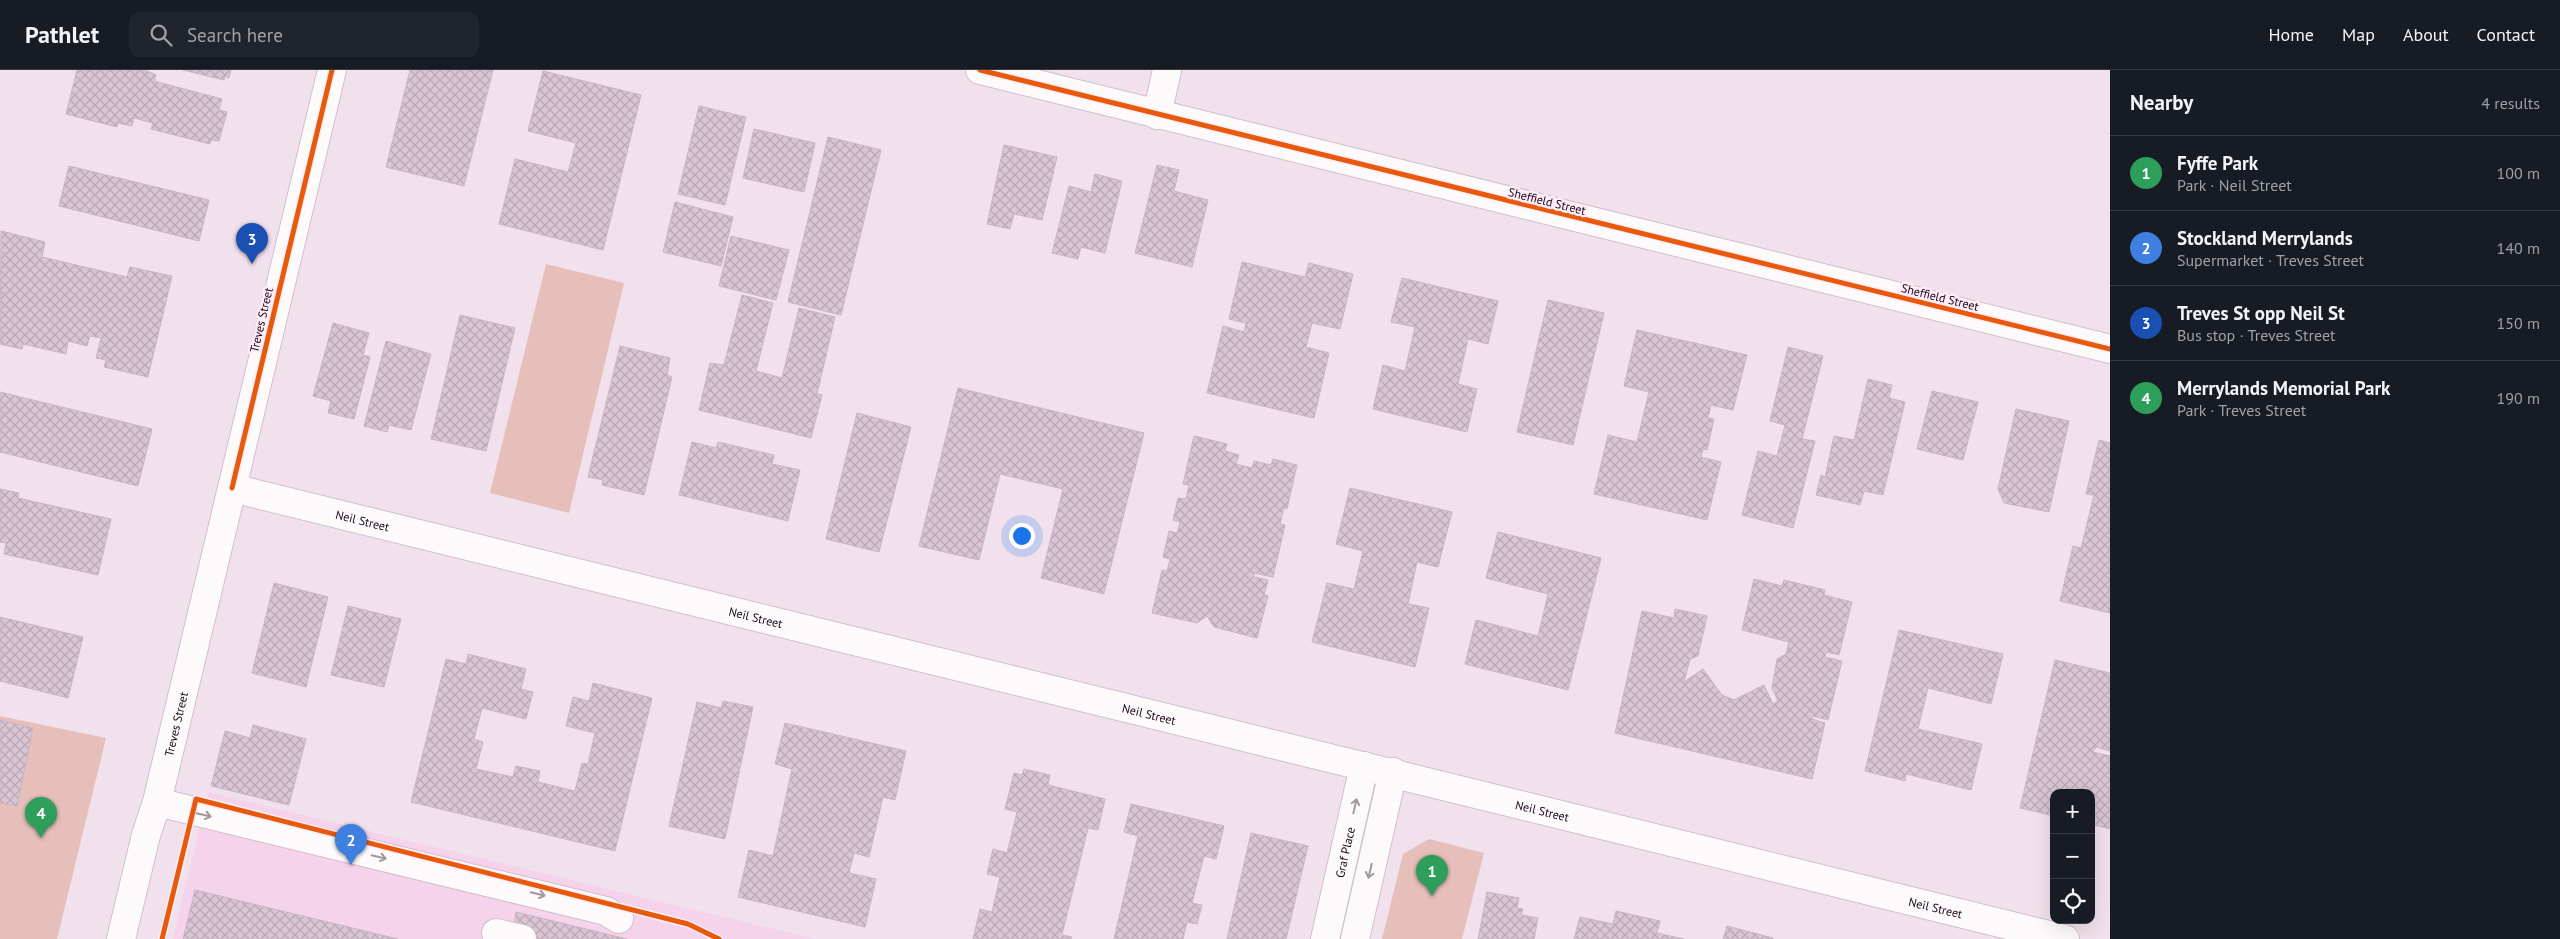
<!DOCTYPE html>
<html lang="en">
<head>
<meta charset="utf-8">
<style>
  :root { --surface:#171b24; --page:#20242c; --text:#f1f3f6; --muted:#9ea1a6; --line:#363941; --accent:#b3abb3 }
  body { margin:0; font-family:"PT Sans",sans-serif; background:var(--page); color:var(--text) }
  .controls { position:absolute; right:15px; bottom:15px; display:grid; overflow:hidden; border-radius:10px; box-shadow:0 5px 20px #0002 }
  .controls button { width:45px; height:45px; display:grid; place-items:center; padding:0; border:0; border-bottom:1px solid var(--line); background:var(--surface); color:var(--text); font:25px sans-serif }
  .you { position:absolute; left:1021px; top:465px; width:18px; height:18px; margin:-12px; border:4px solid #fff; border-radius:50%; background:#1a73e8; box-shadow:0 0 0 8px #1a73e833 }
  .badge { display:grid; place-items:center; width:32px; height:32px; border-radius:50%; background:var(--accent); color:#fff; font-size:16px; font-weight:700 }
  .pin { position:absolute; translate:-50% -41px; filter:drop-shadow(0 1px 2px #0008) }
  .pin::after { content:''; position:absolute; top:26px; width:18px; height:15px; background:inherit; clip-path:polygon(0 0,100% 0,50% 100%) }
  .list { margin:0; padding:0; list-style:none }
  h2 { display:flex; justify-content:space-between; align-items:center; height:65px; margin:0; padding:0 20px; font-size:21px }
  h2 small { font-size:16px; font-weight:400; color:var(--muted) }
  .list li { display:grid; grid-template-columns:32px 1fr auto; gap:15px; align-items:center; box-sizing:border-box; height:75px; padding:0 20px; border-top:1px solid var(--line) }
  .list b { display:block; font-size:19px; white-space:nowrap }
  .list p { margin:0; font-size:16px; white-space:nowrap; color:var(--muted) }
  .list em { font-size:16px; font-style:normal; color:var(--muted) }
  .icon { flex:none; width:28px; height:28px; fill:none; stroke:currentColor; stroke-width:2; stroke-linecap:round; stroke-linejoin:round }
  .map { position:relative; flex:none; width:2110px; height:869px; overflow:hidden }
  header { display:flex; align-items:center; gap:30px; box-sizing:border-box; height:70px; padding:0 25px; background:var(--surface); border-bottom:1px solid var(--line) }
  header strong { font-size:24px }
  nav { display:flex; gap:28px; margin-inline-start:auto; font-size:18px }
  .search { width:350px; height:45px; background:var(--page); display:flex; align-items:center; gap:12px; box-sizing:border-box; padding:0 18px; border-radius:10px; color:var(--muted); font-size:19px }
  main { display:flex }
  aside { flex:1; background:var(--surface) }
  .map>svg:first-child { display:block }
  .built { fill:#f4d3eb }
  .green { fill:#e6bfbb }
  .building { fill:url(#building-cross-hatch); stroke:#c9b4c3 }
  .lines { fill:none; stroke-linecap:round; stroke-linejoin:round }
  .minor-casing { stroke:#d3becd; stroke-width:30 }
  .major-casing { stroke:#d3becd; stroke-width:30 }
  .minor { stroke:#fdfafc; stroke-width:28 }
  .major { stroke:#fdfafc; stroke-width:28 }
  .cycleway-casing { stroke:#fcedf7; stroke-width:8 }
  .cycleway { stroke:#e8590c; stroke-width:5 }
  .oneway { stroke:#a398a1 }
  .labels { text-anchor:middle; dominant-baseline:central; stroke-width:5; stroke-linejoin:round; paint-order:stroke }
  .street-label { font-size:12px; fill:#1d0518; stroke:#fcedf7 }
</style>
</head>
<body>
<header>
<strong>Pathlet</strong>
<div class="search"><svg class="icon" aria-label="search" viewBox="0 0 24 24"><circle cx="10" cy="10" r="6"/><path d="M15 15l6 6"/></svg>Search here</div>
<nav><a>Home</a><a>Map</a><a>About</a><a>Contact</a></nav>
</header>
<main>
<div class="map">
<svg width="2110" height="869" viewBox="0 0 2110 869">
  <defs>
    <pattern id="building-cross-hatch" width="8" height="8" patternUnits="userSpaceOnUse" patternTransform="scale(1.25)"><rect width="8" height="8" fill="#d9c5d4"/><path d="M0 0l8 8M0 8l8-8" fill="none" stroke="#baa8b5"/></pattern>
  </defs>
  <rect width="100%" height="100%" fill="#f1e1ec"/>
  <path class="built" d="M208,722L815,869H173Z"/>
  <path class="green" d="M546,194L624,213L569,443L490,423Z
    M0,646L106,668L57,869H0Z
    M1429,769L1484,783L1462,869H1382L1403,784Z"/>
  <path class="building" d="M77,0H145L156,5L154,11L222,29L219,40L227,42L219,71L211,70L210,74L151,59L153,53L134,48L132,56L118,53L117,57L66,44Z
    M183,0H231L229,8L225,6L224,10Z
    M410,0H493L464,116L386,97Z
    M543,1L641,25L603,180L499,154L515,89L568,102L576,73L528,61Z
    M699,36L746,47L725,135L678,124Z
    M754,59L815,73L804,122L743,108Z
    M828,67L881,80L841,245L788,232Z
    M1004,75L1057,87L1042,150L1014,144L1010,159L987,154Z
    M1157,95L1179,100L1174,121L1208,130L1192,197L1135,183Z
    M69,96L209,130L199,171L59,136Z
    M1095,104L1122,111L1105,183L1081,177L1078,189L1052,183L1069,116L1091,122Z
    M675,132L733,147L721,196L663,182Z
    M1,161L45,172L42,187L127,207L130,197L172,206L148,307L104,297L106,290L96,288L101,268L90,266L87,276L68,271L66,284L23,274L22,279L0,274Z
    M731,166L789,180L776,230L719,216Z
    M1242,192L1305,207L1309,193L1353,204L1340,259L1312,253L1306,277L1329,283L1314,348L1207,323L1223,256L1244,262L1246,253L1229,249Z
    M1402,208L1498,231L1488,274L1468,269L1458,314L1477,319L1467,362L1373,339L1383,295L1405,301L1415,257L1391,252Z
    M742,225L773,233L756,301L782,308L799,238L835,247L817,324L822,325L811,368L699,340L710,293L724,295Z
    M1548,230L1604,243L1573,375L1517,362Z
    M460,245L515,258L486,381L431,369Z
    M333,253L369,263L363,285L370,287L354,349L328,343L331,331L313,326Z
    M1637,260L1747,285L1733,340L1711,335L1708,348L1714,349L1707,380L1703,379L1701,387L1721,392L1707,450L1594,424L1608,365L1637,372L1649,322L1624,316Z
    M386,271L431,284L411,360L389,355L387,362L364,356Z
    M620,276L670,288L667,305L672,307L644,425L602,415L603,410L588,407Z
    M1788,277L1823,286L1802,369L1815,371L1793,458L1742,445L1758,381L1777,386L1785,355L1770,351Z
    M1868,309L1892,315L1889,328L1905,332L1883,425L1864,421L1860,435L1816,425L1821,405L1825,407L1834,366L1854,370Z
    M958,318L1144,363L1104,524L1041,508L1063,419L1000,404L979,490L919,476Z
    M1932,321L1978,332L1963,390L1917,379Z
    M0,322L152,359L138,416L0,382Z
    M2016,339L2069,351L2049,442L2004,433L1998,419Z
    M857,343L911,357L879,482L826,469Z
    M1194,366L1227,374L1225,381L1239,385L1236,394L1252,398L1254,391L1271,395L1273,389L1297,395L1287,439L1284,438L1280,454L1285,455L1273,507L1254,503V507L1268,510L1264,525L1268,526L1257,568L1214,557L1207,546L1197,553L1152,543L1162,500L1167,501L1170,489L1163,487L1169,461L1177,463L1180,452L1173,450L1178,428L1186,429L1189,415L1183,414Z
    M2099,370L2110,373V543L2060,531L2073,476L2081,478L2094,425L2086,424Z
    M692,372L716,378L718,372L774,385L772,394L800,400L788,451L679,425Z
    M1350,418L1452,442L1438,497L1417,492L1408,534L1429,538L1415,597L1312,572L1327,513L1354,519L1363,481L1336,474Z
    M0,419L19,423L18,428L111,449L98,505L4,484L6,473L0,472Z
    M1498,462L1601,488L1568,620L1465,594L1476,550L1538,566L1548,524L1486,508Z
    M1754,509L1782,516L1784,510L1825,520L1824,525L1852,532L1839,585L1826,582L1825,587L1842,591L1828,650L1812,646V649L1825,653L1812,709L1615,663L1642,541L1674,548L1675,539L1707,546L1698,586L1690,589L1684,612L1703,599L1722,625L1734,630L1764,615L1773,634L1778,631L1772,618L1777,589L1786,584L1789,572L1742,560Z
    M274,513L328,527L306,617L252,603Z
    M348,536L401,549L384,617L331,605Z
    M0,547L83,567L68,628L0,611Z
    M1899,560L2003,584L1991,634L1928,618L1918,659L1982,674L1971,720L1906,704L1905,711L1865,701Z
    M468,584L526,599L521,619L533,622L526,649L482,638L474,669L483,672L476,699L513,707L516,696L540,701L538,712L575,721L582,693L588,694L595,663L566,656L573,627L589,631L593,613L652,628L615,781L411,732L446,589L466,594Z
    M2055,590L2110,603V681L2096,677L2093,682L2110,686V759L2091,754V723H2054V746L2020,738Z
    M723,631L753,637L725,769L669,756L697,632L721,638Z
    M0,650L33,658L17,736L0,733Z
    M785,653L906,681L895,730L883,727L869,787L854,783L849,803L876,809L865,857L738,827L749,780L773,786L792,699L775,694Z
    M253,655L306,669L289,735L211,716L225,661L250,668Z
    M1024,699L1050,705L1048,715L1105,729L1098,760L1088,758L1062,865L1072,867L1071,869H973L980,839L992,842L1000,807L987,804L993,779L1007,783L1017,742L1005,739L1014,703L1022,705Z
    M1131,734L1224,756L1216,789L1204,786L1192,833L1202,835L1197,854L1187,852L1183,869H1114L1138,766L1124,762Z
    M1251,763L1308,776L1286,869H1227Z
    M195,820L398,869H183Z
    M1487,822L1519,828L1517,838L1523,839L1521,845L1538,848L1534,869H1478Z
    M1616,841L1660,851L1657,863L1684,869H1574L1580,847L1613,854Z
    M516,842L627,869H512Z
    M1727,856L1773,868V869H1723Z"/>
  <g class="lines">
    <g class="minor-casing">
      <g id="minor">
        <path d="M980,0L2110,279"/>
        <path d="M1157,45L1167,0"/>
        <path d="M232,418L332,0"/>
        <path d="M157,732L606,841L619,849"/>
        <path d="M496,863L522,869"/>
        <path id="s1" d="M1325,869L1364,696"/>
        <path d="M1355,869L1393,702"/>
      </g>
    </g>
    <g class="major-casing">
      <g id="major">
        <path id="s2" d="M121,869L146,765L157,732L232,418L2065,869"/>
      </g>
    </g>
    <use href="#minor" class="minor"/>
    <use href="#major" class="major"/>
    <g class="cycleway-casing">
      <path id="cycleway" d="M980,0L2110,279
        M232,418L332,0
        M162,869L196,729L688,854L719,869"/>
    </g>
    <use href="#cycleway" class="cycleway"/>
  </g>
  <defs><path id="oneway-shaft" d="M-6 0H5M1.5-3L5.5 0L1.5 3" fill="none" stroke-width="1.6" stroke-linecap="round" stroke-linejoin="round" transform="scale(1.25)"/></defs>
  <g class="oneway">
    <use href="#oneway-shaft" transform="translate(1355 736) rotate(-77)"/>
    <use href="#oneway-shaft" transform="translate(204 745) rotate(13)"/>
    <use href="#oneway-shaft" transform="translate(379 787) rotate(13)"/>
    <use href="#oneway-shaft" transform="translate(1370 801) rotate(103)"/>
    <use href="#oneway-shaft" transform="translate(538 824) rotate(13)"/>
  </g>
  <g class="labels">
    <g class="street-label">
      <text transform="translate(1547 131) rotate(14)">Sheffield Street</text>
      <text transform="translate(1940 227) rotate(14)">Sheffield Street</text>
      <text transform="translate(261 250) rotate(-77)">Treves Street</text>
      <text stroke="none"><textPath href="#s2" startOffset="599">Neil Street</textPath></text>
      <text stroke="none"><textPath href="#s2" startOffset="1004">Neil Street</textPath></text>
      <text stroke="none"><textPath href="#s2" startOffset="1409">Neil Street</textPath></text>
      <text stroke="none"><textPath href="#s2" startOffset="222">Treves Street</textPath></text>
      <text stroke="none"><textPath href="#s2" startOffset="1814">Neil Street</textPath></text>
      <text stroke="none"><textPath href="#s1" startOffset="89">Graf Place</textPath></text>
      <text stroke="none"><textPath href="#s2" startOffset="2219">Neil Street</textPath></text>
    </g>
  </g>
</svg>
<div class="controls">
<button>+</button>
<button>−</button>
<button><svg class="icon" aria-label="locate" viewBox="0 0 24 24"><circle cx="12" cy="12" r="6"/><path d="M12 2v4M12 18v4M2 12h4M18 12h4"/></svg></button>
</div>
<div class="you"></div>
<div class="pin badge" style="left:1432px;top:826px;background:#2e9e5b">1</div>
<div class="pin badge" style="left:351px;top:795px;background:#3f7fe0">2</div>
<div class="pin badge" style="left:252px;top:194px;background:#1a4fb4">3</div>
<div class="pin badge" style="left:41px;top:768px;background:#2e9e5b">4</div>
</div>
<aside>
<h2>Nearby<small>4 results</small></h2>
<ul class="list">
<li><span class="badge" style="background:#2e9e5b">1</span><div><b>Fyffe Park</b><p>Park · Neil Street</p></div><em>100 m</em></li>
<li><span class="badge" style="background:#3f7fe0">2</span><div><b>Stockland Merrylands</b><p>Supermarket · Treves Street</p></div><em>140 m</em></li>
<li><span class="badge" style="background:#1a4fb4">3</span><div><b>Treves St opp Neil St</b><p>Bus stop · Treves Street</p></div><em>150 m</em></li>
<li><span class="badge" style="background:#2e9e5b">4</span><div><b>Merrylands Memorial Park</b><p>Park · Treves Street</p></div><em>190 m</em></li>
</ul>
</aside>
</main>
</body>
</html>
